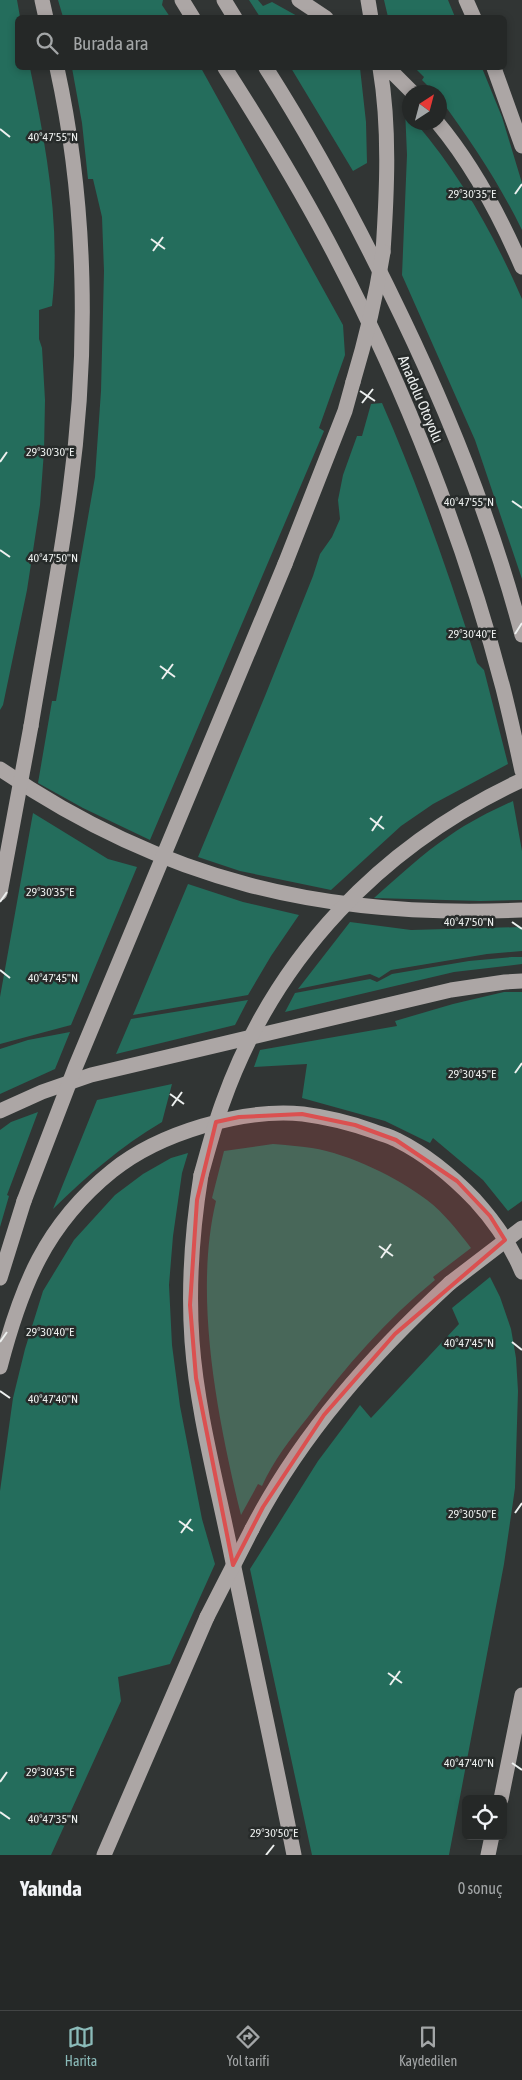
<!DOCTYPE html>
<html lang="tr">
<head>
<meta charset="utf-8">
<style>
  :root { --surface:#252827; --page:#313433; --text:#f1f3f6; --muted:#a3a6a7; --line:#424444; --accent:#8bbbb9 }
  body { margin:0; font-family:"Asap Condensed",sans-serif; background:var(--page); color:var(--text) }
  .controls { position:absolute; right:15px; bottom:15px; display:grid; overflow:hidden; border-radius:8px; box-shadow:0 2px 8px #0003 }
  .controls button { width:45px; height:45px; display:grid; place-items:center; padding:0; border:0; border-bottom:1px solid var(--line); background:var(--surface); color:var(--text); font:25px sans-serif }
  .compass { position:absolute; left:402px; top:85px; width:45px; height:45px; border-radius:50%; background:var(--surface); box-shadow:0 2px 8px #0003; rotate:36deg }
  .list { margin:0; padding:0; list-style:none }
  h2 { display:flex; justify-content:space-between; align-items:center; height:65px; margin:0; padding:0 20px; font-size:21px }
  h2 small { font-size:16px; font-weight:400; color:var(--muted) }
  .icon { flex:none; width:28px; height:28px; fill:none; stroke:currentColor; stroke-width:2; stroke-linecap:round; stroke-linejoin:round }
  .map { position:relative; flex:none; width:522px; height:1855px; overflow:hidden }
  .search { position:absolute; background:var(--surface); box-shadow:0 2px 8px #0003; left:15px; right:15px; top:15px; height:55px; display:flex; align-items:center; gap:12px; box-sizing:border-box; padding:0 18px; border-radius:8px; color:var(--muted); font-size:19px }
  .sheet { height:155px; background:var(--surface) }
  nav { display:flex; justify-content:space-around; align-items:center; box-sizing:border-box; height:70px; border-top:1px solid var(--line); background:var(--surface); font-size:14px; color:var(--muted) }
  nav a { display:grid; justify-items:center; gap:2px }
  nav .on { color:var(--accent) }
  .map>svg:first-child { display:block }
  .green { fill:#246d5c }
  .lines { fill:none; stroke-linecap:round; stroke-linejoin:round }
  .highway { stroke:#aca6a5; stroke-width:15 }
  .highway-bridge { stroke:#aca6a5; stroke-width:15 }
  .marked { fill:#db5050; fill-opacity:0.2; stroke:#db5050; stroke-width:4; stroke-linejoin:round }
  .ticks { fill:none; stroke:#edf0ef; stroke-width:2 }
  .labels { text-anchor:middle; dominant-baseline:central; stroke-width:5; stroke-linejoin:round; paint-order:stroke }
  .street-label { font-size:15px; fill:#edf0ef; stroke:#272b2a }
  .ticks-label { font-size:12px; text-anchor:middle; fill:#edf0ef; stroke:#272b2a; stroke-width:5; stroke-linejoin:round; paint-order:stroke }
</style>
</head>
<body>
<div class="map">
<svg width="522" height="1855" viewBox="0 0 522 1855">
  <rect width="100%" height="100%" fill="#313534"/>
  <path class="green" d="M0,0H17L20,17L18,18V68H30C46,146 61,226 52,306L39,310V339L42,348L45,400L44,451L40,505L27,590L3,705L0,710Z
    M58,0H163L162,5L170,17H63Z
    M249,0H258L263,6L272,2L299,17H260Z
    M384,0H448L455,17H388Z
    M72,68H201L343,325L345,355L319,428L324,431L150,840L83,808L38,783L52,701H56L95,477L101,391L104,271L102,217L93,179H88L82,123Z
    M291,68H360L366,122L367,163L353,171Z
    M415,68H482L502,117L522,183V230C499,183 471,141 440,99V92H434L422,80L424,77Z
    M405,109L409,115L410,122L416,123C461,176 494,235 522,299V579L475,440L402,275L407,155Z
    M382,403C419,488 449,574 477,663L484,670L508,764L433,804L401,826L331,890L240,871L198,857L265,696L313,576L320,554L332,537L340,519L338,500L343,475L357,436H362L371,404Z
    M513,801L522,851V900L481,901L374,898C398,877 422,854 449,836C469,822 491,811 513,801Z
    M33,813L108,859L137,867L71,1025L0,1044V997Z
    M188,884L243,902L299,915L271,956L248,995L133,1015Z
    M350,922L411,930L522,927V951L487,954L391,970L379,978L370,974L298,989Z
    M512,957H522V964L454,972L285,1012L295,993L370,979L377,982L392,974L469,961Z
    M504,992H522V1201L508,1211L483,1180L433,1138L430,1143L385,1121L302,1098L307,1064L254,1067L260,1050L397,1026L395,1021L453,1004Z
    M248,1000L235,1025L116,1054L131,1019Z
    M70,1032L55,1069L0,1094V1049L28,1040Z
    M172,1084L162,1122C120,1147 88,1175 53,1209L97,1100Z
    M38,1112L7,1195L9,1196L0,1227V1130L11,1122Z
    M273,1144C286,1145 299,1146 312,1148C349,1154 397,1177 427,1200C444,1213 458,1231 471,1248L433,1277L435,1280C386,1320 346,1366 308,1417C291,1438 273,1461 262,1486L258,1484L241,1515C218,1420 193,1297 216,1201L212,1198L224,1151Z
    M188,1153L182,1173L173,1236L169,1285L172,1345L180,1406L202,1519L215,1564L170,1664L118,1677L121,1701L51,1855H0V1491L13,1398L25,1349L43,1291L74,1240L115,1195L143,1174L171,1158Z
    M490,1277L500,1297L511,1329L516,1358L518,1391L515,1488L504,1564L449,1855H312L250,1569L318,1461L360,1405L371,1418L459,1324L452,1308Z"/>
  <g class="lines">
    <path class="highway" d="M42,0L46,18
      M182,0L193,18
      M224,0L235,18
      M299,0L326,18
      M368,0L371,18
      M466,0L474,18
      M225,68C264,129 303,193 336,257C406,390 465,543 503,688C510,716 516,743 522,771
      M266,68C317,148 361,231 402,317C451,419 493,525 522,635
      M380,68C390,128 387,191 383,252
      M388,68L412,92
      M494,68L522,146
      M437,122C473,165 500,216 522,267
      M285,564L345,411L353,382
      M31,726C44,647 60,569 70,490C89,351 87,205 57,68
      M0,769C164,881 325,919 522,910
      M0,1111L42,1092L91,1075L451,990L505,982L522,981
      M201,1175C192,1231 188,1284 192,1341C197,1410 216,1480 230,1548C251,1651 274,1753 294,1855
      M0,1278L24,1201
      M0,1367C21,1287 45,1225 112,1171C159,1133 243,1108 303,1114C326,1117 351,1123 373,1131C381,1134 390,1136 397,1140C427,1155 452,1176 475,1200C494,1221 511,1245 522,1272
      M252,1529C301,1434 372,1355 450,1283
      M501,1799L522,1695
      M104,1855L207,1617
      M488,1855L492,1836"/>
    <path class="highway-bridge" d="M353,382C366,339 376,297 383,252
      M0,893L31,726
      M201,1175C208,1151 214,1126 223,1102C275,956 382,845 522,780
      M24,1201L75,1068L285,564
      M450,1283L522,1228
      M207,1617L252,1529"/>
  </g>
  <path class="marked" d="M302,1114L355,1125L396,1140L457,1181L490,1216L505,1240L395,1334L324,1415L263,1507L233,1565L196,1378L190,1305L197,1200L216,1122L239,1117Z"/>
  <path class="ticks" d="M0,129L10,137M515,194L522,184M151,239L165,249M153,251L163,237M360,391L375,401M362,403L373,389M0,462L7,452M512,501L522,508M0,550L10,557M515,634L522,623M160,666L175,677M162,679L173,664M370,818L384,829M372,831L382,816M0,902L7,892M512,922L522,929M0,970L10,978M515,1073L522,1063M170,1094L184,1104M172,1106L182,1092M379,1246L393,1256M381,1258L391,1244M0,1342L7,1332M512,1342L522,1350M0,1391L10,1398M515,1513L522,1503M179,1521L193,1531M181,1533L191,1519M388,1673L402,1683M390,1685L400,1671M512,1763L522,1770M0,1782L7,1772M0,1812L10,1819M266,1855L274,1845"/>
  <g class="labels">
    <g class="street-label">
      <text transform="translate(421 399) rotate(67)">Anadolu Otoyolu</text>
    </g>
  </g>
  <g class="ticks-label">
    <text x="53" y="141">40°47'55"N</text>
    <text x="472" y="198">29°30'35"E</text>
    <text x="50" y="456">29°30'30"E</text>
    <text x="469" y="506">40°47'55"N</text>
    <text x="53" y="562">40°47'50"N</text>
    <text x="472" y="638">29°30'40"E</text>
    <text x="50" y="896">29°30'35"E</text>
    <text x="469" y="926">40°47'50"N</text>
    <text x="53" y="982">40°47'45"N</text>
    <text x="472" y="1078">29°30'45"E</text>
    <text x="50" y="1336">29°30'40"E</text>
    <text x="469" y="1347">40°47'45"N</text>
    <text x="53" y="1403">40°47'40"N</text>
    <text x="472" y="1518">29°30'50"E</text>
    <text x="469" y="1767">40°47'40"N</text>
    <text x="50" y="1776">29°30'45"E</text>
    <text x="53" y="1823">40°47'35"N</text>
    <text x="274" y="1837">29°30'50"E</text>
  </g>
</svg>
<div class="controls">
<button><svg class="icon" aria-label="locate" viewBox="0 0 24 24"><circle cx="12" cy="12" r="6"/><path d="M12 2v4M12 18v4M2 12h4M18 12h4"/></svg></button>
</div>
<svg class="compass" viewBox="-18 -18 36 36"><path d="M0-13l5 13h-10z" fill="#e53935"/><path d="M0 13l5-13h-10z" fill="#a3a6a7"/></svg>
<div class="search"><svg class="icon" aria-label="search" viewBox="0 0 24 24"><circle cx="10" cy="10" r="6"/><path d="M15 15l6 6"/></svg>Burada ara</div>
</div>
<section class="sheet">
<h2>Yakında<small>0 sonuç</small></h2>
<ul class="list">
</ul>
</section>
<nav>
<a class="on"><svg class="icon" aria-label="map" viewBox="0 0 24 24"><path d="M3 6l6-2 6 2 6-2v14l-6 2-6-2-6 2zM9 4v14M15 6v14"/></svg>Harita</a>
<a><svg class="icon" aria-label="directions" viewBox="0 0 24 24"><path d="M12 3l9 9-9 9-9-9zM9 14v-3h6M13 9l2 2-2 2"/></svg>Yol tarifi</a>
<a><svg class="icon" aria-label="saved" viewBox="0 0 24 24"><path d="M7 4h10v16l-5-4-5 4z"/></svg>Kaydedilen</a>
</nav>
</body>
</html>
